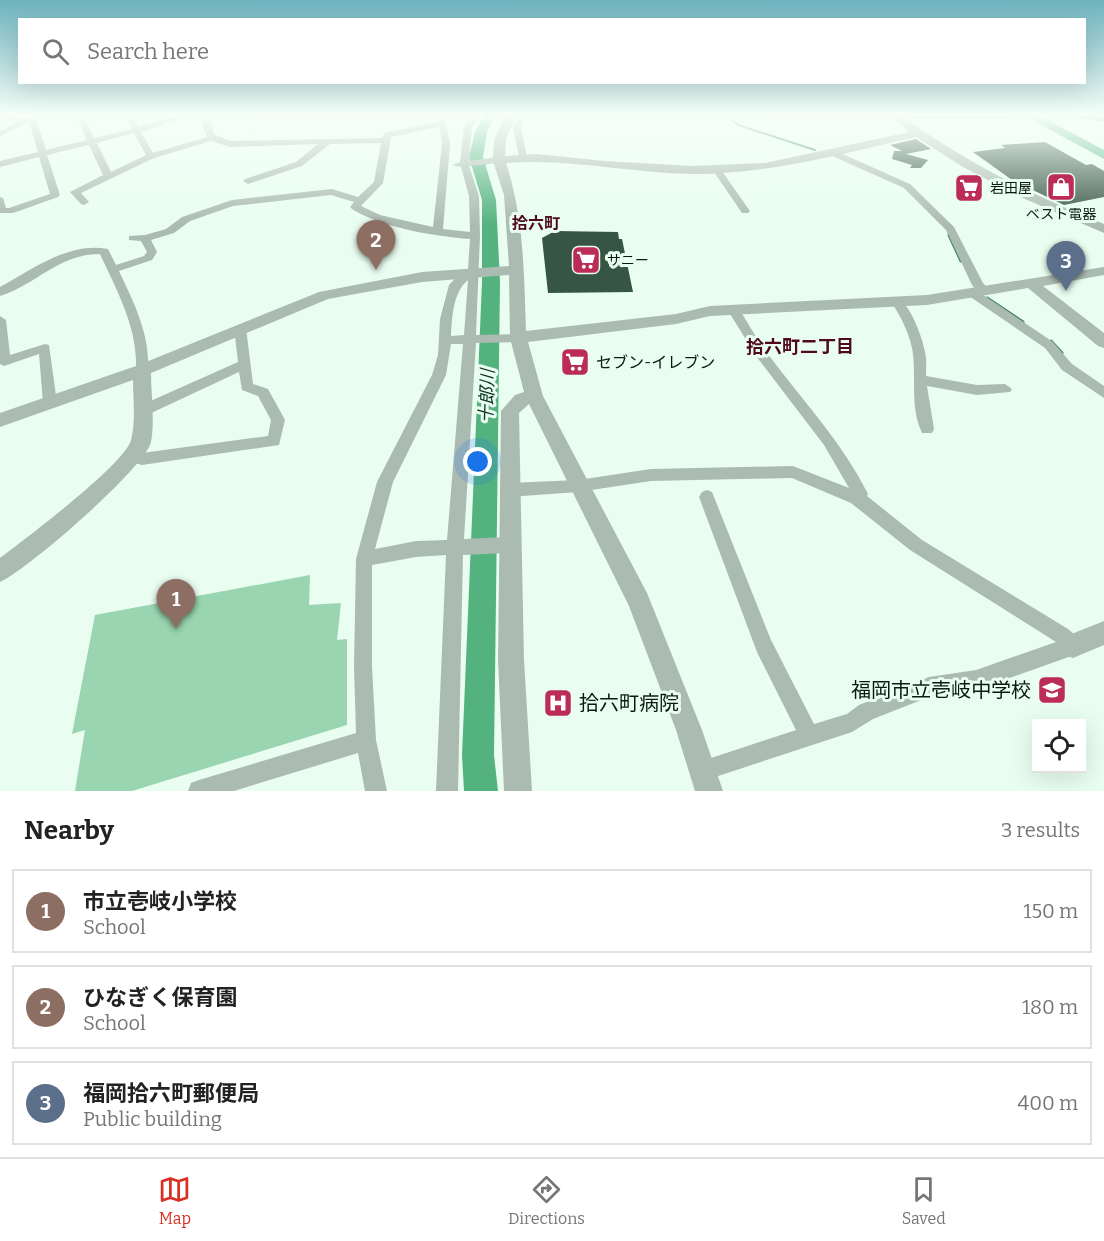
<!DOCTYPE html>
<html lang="en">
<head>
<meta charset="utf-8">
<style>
  :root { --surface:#fff; --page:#f2f2f2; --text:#222; --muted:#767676; --line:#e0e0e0; --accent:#d93025 }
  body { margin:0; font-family:Bitter,"Noto Sans JP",serif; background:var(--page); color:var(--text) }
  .controls { position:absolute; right:18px; bottom:18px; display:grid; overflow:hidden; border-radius:0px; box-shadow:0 6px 24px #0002 }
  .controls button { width:54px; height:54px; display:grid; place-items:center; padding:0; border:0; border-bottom:2px solid var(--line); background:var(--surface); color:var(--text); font:30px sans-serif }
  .you { position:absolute; left:478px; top:462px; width:21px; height:21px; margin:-15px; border:4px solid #fff; border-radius:50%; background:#1a73e8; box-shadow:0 0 0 9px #1a73e833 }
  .badge { display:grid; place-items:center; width:39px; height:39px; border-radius:50%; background:var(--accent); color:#fff; font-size:20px; font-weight:700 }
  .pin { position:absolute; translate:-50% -50px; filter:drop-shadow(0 2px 3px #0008) }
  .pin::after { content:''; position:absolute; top:32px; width:21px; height:18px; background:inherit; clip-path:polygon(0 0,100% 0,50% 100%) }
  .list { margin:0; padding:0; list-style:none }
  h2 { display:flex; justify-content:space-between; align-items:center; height:78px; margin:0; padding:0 24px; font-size:26px }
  h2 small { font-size:20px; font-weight:400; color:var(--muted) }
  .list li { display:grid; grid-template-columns:39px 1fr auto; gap:18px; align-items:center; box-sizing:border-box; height:84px; margin:0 12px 12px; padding:0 12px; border:2px solid var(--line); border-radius:0px }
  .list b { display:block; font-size:22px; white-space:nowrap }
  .list p { margin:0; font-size:20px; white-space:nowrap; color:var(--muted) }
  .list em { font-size:20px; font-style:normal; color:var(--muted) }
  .icon { flex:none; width:33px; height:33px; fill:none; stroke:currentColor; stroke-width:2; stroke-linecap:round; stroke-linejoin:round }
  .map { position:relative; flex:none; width:1104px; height:791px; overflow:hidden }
  .search { position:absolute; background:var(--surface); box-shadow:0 6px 24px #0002; left:18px; right:18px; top:18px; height:66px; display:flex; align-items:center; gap:15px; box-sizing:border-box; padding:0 21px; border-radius:0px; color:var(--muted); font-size:22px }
  .sheet { height:366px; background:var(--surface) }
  nav { display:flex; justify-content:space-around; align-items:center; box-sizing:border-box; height:84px; border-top:2px solid var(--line); background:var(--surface); font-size:16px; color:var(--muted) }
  nav a { display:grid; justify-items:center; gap:3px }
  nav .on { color:var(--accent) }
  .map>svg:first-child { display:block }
  .green { fill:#99d5b0 }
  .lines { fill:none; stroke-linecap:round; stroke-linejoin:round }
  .stream-far1 { stroke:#3e845e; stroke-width:2 }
  .stream { stroke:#3e845e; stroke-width:3 }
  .river { fill:#54b27f; fill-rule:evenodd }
  .building { fill:#365543 }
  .minor { fill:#acbbb1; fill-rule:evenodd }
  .tertiary { fill:#acbbb1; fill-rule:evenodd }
  .motorway { fill:#557561; fill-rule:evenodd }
  .labels { text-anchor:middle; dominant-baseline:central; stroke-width:6; stroke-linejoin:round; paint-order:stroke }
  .far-poi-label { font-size:14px; fill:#0c1911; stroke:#e9fef0; text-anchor:start }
  .far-quarter-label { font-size:16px; font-weight:bold; fill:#4f0a21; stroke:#e9fef0 }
  .poi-label { font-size:16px; fill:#0c1911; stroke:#e9fef0; text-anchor:start }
  .neighbourhood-label { font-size:18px; font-weight:bold; fill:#4f0a21; stroke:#e9fef0 }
  .water-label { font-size:18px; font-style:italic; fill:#0e3722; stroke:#e9fef0 }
  .near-poi-label { font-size:20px; fill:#0c1911; stroke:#e9fef0; text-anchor:end }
</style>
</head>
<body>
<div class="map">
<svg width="1104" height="791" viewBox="0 0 1104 791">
  <rect width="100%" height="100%" fill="#e9fef0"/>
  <path class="green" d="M310,575L309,605L341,603L337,640L347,639V725L132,791H75L85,730L72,734L95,615Z"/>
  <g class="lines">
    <path class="stream-far1" d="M728,117L738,125L815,150"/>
    <path class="stream" d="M949,235L961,261
      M987,298L1023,322
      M1051,341L1062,353"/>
    <path class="river" d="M496,114L487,132L483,157L496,200L500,282L494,755L498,791H464L462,755L482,282V200L469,157L475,132L485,115Z
      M1021,114H1036L1104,150V159Z"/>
  </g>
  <path class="building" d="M916,139L931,149L906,154L928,160L921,168H910L912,165L892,159L894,151H902L890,145Z
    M1045,142L1086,165L1092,164L1104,171V197L1064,205L1012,180L973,152L1005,148L1001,145Z
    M555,231L618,232L619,239H622L633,292L548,293L542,238Z"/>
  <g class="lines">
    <path class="minor" d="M33,114H43L36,118L46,150L87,140L75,114H83L94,138L132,129L123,114H131L139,127L180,114H192L141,132L153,153L207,137L203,127L202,114H210L214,134L230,141L382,138L384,133L438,122L436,114H444L450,144L443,229L470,232L469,196L461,167L452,165L460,162L464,127L472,114H480L472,127L469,161L490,158L494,161L490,164L469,166L479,196L480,236L476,335L518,334L524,338L518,342L476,343L464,539L509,537L515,540L517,545L515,550L509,553L463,555L458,791H436L446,555L416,557L372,565V667L376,740L387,791H365L358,753L234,791H188L191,783L199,780L356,733L354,667L356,559L377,482L432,375L438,355L440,319L449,285L463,270L468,269L470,239C434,236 382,228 352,209L350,207L354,202L331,195L233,206L190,221L174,233L151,240L157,252L152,260L119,271C134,303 150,334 148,370L142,375L136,370C138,328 117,291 100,254C58,254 36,285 0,296V287C31,270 70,241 108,249L116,265L144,256L147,252L141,241L129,240V236L145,235L166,229L182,217L232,200L332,189L358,197L374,182L381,143L330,144L302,166L248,184L243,181L245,179L296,162L318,144L230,147L211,141L154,158L81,193L89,202L84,205L81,204L70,192L103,175L89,145L47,155L60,195L58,197L13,213H0V197L3,198L6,208H9L50,194L39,157L0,167V161L38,152L29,122L0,136V131L18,121L0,119V115L26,118ZM439,127L442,144L433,227L380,215L361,206L383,183L391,137ZM134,133L146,155L111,172L97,143ZM468,280L464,335L451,336C452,317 453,292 468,280ZM451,344H463L447,540L416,541L375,549L393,482L446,375Z
      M520,114L525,116L521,128L527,157L523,160L519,157L513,128Z
      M578,114H624L620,116H582Z
      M830,151H836L910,184L954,227L983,283L991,291L989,294H982L1053,342L1072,364L1104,386V398L1062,370L1045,348L969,296V290L979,292L972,285L946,230L904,188L830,155Z
      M713,167H719L750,211L748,213H742L712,169Z
      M897,298C910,303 923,339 925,352C927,360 926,369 926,376L977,385L1005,384L1012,389L1010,392L977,395L927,386L934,429L932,433H922C910,409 916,379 913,354C911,337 901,316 891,302Z
      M733,305L737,306C747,321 755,336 765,350C800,398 841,440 868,494L867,496L922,540L1068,629L1080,639L1082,646L1080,653L976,690L929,697L873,719L852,732L703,781L696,777L692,770L696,763L796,730L757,652L699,497L702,492L707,490L712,492L771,640L814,724L847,714L859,705L929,677L976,670L1056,642L910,550L851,503L792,478L651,481L578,492L509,497L504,495L501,490L504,485L509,483L578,480L651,469L793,466L849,488L824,445L756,356L727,309Z
      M0,316L6,320L10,355L45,344L49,345L57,403L55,407H45L43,403L39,354L4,366L0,364Z
      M240,324L246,328L253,384L268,389L285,420L279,445L142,465L128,461L126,457L128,453L133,451L142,453L268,436L271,420L258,396L242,390L239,372L147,415H137L135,411L137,407L238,362L234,328Z"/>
    <path class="tertiary" d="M506,114H516L506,140L505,156L536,154L605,161L692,166L765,163L909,132L887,114C904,114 916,127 931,136C985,172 1044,200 1104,224V233L1016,195L963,167L916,137C841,154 770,174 692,174C630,173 568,158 506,163C524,218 524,274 526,331L676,314L710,306L927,295L1104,267V275L1043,286L1104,333V348L1098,346L1028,288L927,305L710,316L676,324L528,342L543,396L647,593L702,730L723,791H695L676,730L629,606L529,404L519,413L524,660L532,791H504L498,660L501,411L515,395L524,392L510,338L509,275L422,282L328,299L151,373C151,395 155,421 151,442C145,468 26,571 0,582V558C24,540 125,464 131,440C136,422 133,398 133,380L0,427V413L136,366L319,292L422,272L509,266L504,195L494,164L484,161L493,157L494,140Z
      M1104,621V645L1073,658L1064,655L1061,646L1064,637Z"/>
    <path class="motorway" d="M887,114H1016L1009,118H894Z
      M1070,114H1104V122L1072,117Z"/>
  </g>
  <linearGradient id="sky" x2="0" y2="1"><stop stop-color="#6db3be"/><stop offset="0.51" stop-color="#f5fff8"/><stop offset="1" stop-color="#f5fff8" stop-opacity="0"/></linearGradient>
  <rect width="1104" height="225" fill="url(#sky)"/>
  <defs>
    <g id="shop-square" transform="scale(1.5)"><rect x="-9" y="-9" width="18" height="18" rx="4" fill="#bb2c59" stroke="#e9fef0"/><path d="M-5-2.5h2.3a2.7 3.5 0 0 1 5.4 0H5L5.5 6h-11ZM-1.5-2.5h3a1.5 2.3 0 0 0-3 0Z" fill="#fff"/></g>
    <g id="supermarket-square" transform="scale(1.5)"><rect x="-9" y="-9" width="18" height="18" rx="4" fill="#bb2c59" stroke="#e9fef0"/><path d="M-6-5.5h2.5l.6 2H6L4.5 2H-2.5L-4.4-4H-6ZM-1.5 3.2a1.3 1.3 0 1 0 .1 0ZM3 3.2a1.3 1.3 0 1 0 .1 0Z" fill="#fff"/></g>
    <g id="school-square" transform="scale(1.5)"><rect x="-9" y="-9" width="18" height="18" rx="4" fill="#bb2c59" stroke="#e9fef0"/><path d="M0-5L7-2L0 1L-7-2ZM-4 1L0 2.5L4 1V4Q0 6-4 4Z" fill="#fff"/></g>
    <g id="hospital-square" transform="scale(1.5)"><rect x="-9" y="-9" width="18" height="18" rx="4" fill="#bb2c59" stroke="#e9fef0"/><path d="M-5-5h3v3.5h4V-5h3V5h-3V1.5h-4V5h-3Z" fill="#fff"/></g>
  </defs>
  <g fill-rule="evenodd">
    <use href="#shop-square" x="1061" y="187"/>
    <use href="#supermarket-square" x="969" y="188"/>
    <use href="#supermarket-square" x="586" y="260"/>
    <use href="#supermarket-square" x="575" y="362"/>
    <use href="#school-square" x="1052" y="690"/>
    <use href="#hospital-square" x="558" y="703"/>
  </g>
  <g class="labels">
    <g class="far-poi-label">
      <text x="990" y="188">岩田屋</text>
      <text x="1061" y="214" text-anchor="middle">ベスト電器</text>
      <text x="607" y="260">サニー</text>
    </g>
    <g class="far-quarter-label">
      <text x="536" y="223">拾六町</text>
    </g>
    <g class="poi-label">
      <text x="596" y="362">セブン-イレブン</text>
    </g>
    <g class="neighbourhood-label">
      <text x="800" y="347">拾六町二丁目</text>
    </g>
    <g class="water-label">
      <text transform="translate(487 396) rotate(-88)">十郎川</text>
    </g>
    <g class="near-poi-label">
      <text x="1031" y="690">福岡市立壱岐中学校</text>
      <text x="579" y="703" text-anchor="start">拾六町病院</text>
    </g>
  </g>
</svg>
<div class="controls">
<button><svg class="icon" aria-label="locate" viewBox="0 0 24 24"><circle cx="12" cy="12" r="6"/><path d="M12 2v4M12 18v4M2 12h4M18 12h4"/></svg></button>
</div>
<div class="you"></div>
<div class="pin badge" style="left:176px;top:629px;background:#8d6e63">1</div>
<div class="pin badge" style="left:376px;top:270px;background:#8d6e63">2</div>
<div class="pin badge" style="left:1066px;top:291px;background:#5c6f8a">3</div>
<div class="search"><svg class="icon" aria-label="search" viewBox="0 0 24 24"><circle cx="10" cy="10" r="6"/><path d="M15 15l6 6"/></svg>Search here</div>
</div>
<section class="sheet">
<h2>Nearby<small>3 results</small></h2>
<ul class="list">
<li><span class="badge" style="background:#8d6e63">1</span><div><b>市立壱岐小学校</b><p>School</p></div><em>150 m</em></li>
<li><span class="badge" style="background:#8d6e63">2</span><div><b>ひなぎく保育園</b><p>School</p></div><em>180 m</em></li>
<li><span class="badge" style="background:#5c6f8a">3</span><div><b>福岡拾六町郵便局</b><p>Public building</p></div><em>400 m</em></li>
</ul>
</section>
<nav>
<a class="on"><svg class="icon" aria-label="map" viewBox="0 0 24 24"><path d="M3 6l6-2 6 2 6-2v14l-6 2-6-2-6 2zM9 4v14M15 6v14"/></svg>Map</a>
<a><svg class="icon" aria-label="directions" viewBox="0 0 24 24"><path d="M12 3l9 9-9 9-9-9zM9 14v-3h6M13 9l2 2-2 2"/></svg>Directions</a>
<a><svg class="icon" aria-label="saved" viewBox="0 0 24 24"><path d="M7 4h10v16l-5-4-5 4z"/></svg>Saved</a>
</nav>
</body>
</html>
